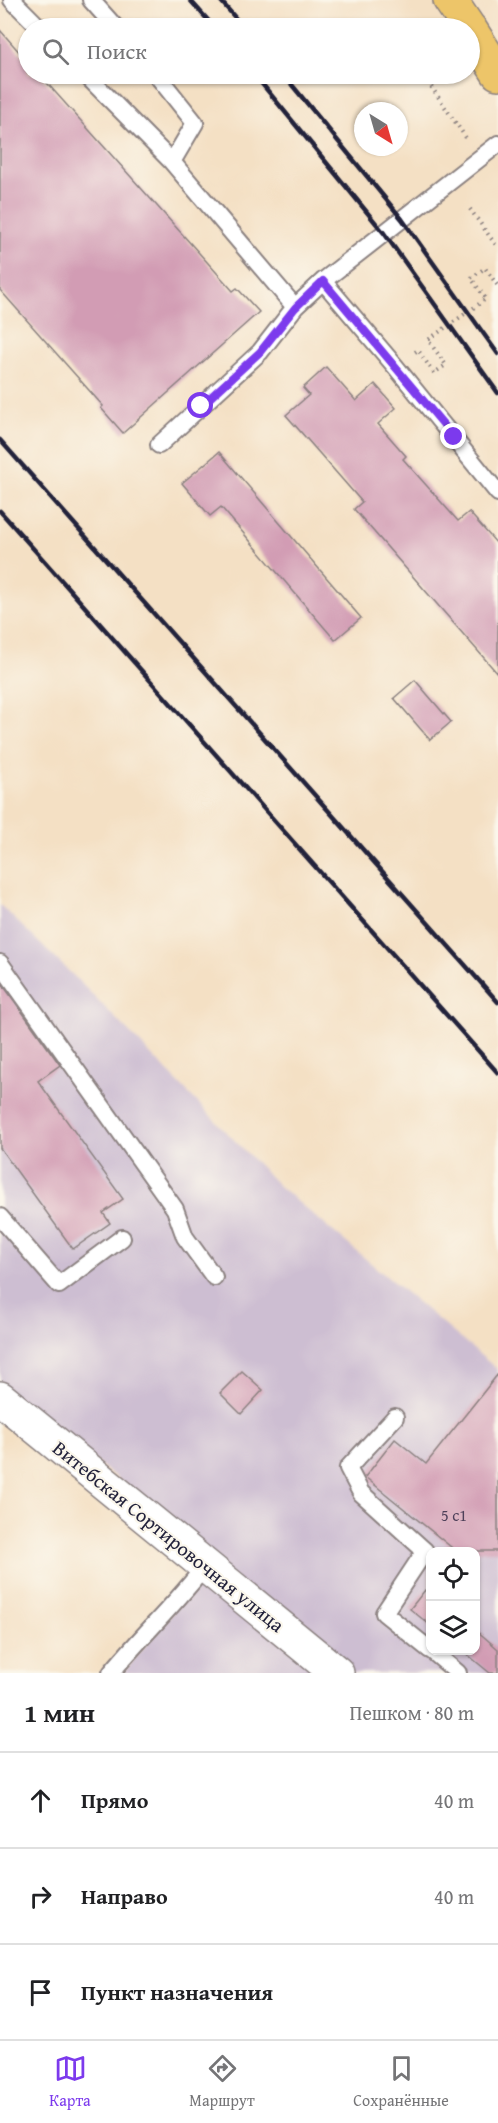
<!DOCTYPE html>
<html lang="ru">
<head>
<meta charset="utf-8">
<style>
  :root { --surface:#fff; --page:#f2f2f2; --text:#202124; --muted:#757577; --line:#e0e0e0; --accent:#7c3aed }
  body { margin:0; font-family:"Gentium Book Plus",serif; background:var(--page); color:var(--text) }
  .controls { position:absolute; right:18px; bottom:18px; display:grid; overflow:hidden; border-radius:12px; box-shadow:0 2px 4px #0004 }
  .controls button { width:54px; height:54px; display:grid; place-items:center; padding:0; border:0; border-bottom:2px solid var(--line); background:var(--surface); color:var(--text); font:30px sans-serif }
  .compass { position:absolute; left:354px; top:102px; width:54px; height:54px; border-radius:50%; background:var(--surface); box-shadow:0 2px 4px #0004; rotate:143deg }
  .stop { position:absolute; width:18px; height:18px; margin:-14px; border:4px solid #7c3aed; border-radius:50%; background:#fff }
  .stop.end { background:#7c3aed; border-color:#fff; box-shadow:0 2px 6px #0008 }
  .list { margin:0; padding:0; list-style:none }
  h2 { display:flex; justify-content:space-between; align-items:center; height:78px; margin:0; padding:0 24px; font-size:26px }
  h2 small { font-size:20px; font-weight:400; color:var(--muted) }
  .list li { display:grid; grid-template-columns:39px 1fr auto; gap:18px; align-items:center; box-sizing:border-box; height:96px; padding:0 24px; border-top:2px solid var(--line) }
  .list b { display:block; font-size:22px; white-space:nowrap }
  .list em { font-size:20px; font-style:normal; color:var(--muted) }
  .icon { flex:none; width:33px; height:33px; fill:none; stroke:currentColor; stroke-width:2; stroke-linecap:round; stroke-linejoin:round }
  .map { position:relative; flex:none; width:498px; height:1673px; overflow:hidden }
  .search { position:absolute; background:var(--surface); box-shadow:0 2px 4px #0004; left:18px; right:18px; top:18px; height:66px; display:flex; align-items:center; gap:15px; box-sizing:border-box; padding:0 21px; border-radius:33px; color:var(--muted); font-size:22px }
  .sheet { height:366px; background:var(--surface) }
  nav { display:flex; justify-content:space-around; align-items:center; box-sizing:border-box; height:84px; border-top:2px solid var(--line); background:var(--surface); font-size:16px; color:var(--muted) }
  nav a { display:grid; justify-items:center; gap:3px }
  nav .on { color:var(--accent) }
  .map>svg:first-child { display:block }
  .industrial { fill:#cdbed2; fill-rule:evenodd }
  .building { fill:#d29cb4 }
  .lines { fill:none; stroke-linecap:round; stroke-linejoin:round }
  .lane-casing { stroke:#8b8180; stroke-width:20 }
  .street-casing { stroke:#8b8180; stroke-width:36 }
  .primary-casing { stroke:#8b8180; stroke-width:36 }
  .path { stroke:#8b8180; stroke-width:4; stroke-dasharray:1.5 4.5; stroke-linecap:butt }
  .lane { stroke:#fff; stroke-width:16 }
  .street { stroke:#fff; stroke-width:33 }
  .primary { stroke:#edc569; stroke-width:33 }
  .rail { stroke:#22223b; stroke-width:4.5 }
  .route { stroke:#7c3aed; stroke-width:8 }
  .labels { text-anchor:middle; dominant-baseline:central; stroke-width:4.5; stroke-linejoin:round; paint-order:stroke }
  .number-label { font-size:16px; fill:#4e4059 }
  .street-label { font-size:20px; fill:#22223b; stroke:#fbf7ec }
</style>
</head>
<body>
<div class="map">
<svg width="498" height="1673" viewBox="0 0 498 1673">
  <rect width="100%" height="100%" fill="#fbf7ec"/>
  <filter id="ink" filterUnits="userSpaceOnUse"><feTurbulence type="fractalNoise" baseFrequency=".0167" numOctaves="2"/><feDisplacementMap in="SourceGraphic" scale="12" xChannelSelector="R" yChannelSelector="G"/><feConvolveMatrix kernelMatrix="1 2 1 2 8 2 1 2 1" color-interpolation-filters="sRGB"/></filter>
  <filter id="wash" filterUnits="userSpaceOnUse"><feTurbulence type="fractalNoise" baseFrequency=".008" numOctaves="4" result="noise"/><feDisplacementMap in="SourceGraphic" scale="24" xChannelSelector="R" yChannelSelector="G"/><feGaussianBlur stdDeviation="1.35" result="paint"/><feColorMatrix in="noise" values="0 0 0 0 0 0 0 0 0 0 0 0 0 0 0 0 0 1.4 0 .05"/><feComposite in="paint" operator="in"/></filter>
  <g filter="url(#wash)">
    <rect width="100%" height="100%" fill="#f4e0c4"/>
    <path class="industrial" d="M0,905L78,980L280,1187L498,1370V1673H123L217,1558L0,1385ZM430,1552H476V1650H430Z"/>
    <g id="blocks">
      <path class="building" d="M0,30L28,62V74H39L233,291L237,288L259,312L123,433L101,408L103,406L0,290Z
        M326,367L356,401L375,384L396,408L378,424L406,456L403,459L458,521L469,512L498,545V674L354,509L362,502L286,415L309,395L303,388Z
        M219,452L361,618L335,640L221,507L210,516L182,483Z
        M415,680L451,722L430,740L394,698Z
        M0,981L60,1065L38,1081L123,1199L103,1213L110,1223L73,1249L0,1148Z
        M242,1371L263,1390L241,1414L220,1393Z
        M498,1374V1551H456L365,1477L395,1439L426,1464Z
        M425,1590L430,1594V1625L410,1609Z
        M476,1630L498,1649V1673H490L462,1650H476Z"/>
    </g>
  </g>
  <g filter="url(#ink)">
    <use href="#blocks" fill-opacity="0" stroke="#8b8180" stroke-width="1.5"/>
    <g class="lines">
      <g class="lane-casing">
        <path id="lane" d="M12,0L40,28
          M91,0L116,28
          M85,74L172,162L295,307
          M156,74L195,123L172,162
          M323,281L395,366L498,493
          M159,445L260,352L295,307L323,281L498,144
          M0,963L175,1209L185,1237L214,1277
          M0,1217L59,1285L122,1238
          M395,1417L348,1468L361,1493L425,1551L384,1613L430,1650
          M431,1650L458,1673
          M111,1673C141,1636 176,1604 205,1566"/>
      </g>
      <g class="street-casing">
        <path id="street" d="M0,1398L337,1673"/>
      </g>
      <g class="primary-casing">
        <path id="primary" d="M450,0L469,28
          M470,29L498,73"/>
      </g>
      <path class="path" d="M433,74L426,79L466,138
        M470,209L498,248
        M415,352L418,350L434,373L446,365L428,340L486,299L471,278L485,268L498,286"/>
      <use href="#lane" class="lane"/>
      <use href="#street" class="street"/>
      <use href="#primary" class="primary"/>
      <path class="rail" d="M190,0L215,28
        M220,0L244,28
        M254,74L384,233L498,393
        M283,74L402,219L498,354
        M0,440L498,1002
        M0,511L498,1073"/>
    </g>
  </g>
  <g class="lines" filter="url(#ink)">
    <path class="route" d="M201,406L260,352L295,308L323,281L454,437"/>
  </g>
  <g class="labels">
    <g class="number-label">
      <text x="454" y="1515">5 с1</text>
    </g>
    <g class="street-label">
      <text transform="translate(169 1536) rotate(39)">Витебская Сортировочная улица</text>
    </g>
  </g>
</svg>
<div class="controls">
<button><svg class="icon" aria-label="locate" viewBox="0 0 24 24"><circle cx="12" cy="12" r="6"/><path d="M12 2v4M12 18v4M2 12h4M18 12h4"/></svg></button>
<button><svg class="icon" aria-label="layers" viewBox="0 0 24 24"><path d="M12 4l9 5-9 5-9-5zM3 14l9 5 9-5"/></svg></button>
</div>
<svg class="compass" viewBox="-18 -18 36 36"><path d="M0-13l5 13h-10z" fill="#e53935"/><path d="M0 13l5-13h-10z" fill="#757577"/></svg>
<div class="stop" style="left:201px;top:406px"></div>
<div class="stop end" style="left:454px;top:437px"></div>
<div class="search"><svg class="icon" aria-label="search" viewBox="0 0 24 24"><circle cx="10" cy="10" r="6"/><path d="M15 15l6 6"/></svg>Поиск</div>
</div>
<section class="sheet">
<h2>1 мин<small>Пешком · 80 m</small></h2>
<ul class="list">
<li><svg class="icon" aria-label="ahead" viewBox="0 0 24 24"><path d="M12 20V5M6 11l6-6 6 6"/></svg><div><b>Прямо</b></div><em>40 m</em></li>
<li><svg class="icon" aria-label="right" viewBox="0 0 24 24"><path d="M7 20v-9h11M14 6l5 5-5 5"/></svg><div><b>Направо</b></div><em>40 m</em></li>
<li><svg class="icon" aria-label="arrive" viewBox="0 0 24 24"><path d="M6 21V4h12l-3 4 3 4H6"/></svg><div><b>Пункт назначения</b></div></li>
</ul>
</section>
<nav>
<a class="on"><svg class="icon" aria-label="map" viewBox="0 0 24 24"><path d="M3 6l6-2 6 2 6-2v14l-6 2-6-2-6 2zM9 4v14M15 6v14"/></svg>Карта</a>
<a><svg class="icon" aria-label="directions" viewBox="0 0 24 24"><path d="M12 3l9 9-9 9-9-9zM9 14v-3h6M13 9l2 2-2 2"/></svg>Маршрут</a>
<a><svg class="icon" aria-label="saved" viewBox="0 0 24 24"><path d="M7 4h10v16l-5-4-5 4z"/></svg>Сохранённые</a>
</nav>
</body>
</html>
